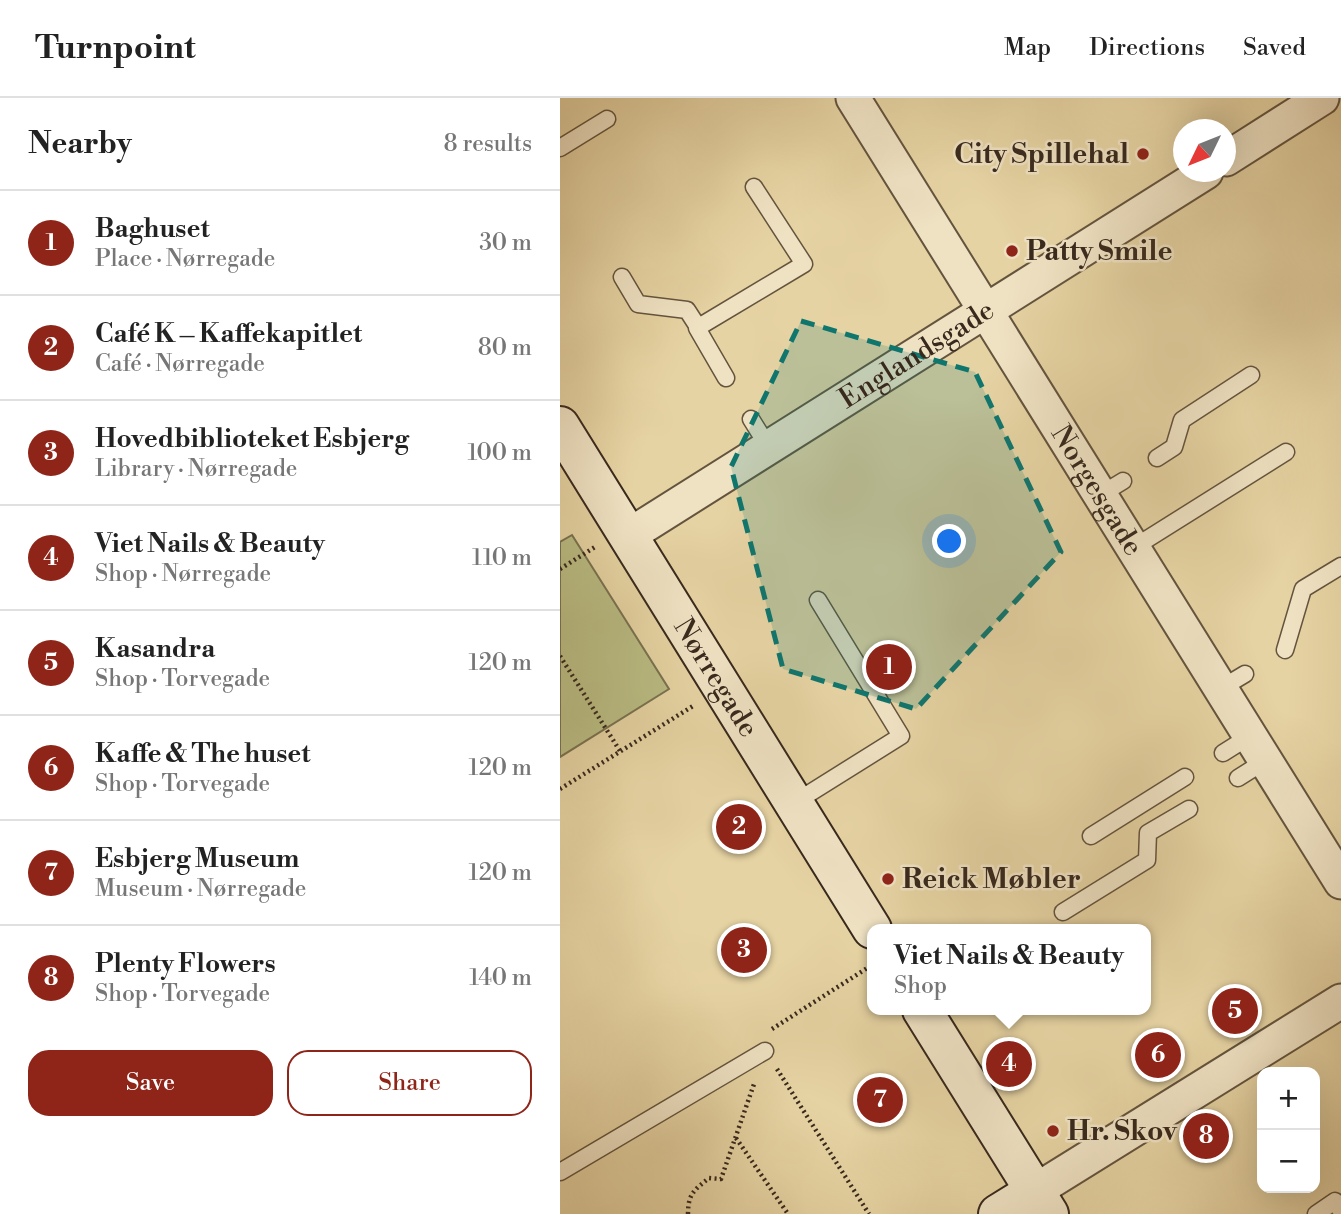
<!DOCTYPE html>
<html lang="en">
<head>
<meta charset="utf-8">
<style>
  :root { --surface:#fff; --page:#f2f2f2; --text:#222; --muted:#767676; --line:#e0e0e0; --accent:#8f2418 }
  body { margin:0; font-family:"Libre Bodoni",serif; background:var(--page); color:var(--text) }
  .controls { position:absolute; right:21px; bottom:21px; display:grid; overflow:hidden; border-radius:14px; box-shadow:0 7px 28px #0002 }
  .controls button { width:63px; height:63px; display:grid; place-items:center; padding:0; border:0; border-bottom:2px solid var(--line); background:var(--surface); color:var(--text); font:35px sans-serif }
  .compass { position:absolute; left:613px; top:21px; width:63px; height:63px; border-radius:50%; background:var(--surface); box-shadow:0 7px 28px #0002; rotate:227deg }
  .you { position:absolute; left:390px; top:444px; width:24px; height:24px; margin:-18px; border:5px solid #fff; border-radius:50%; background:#1a73e8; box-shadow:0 0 0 10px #1a73e833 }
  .badge { display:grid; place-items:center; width:46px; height:46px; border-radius:50%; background:var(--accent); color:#fff; font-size:23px; font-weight:700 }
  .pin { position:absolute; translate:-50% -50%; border:4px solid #fff; box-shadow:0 2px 7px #0006 }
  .popup { position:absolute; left:307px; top:826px; width:284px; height:91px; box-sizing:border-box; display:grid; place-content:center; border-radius:14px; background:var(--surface); filter:drop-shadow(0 2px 5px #0005); font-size:23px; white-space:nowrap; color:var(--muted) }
  .popup b { font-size:26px; color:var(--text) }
  .popup::after { content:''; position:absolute; left:50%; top:100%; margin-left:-14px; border:14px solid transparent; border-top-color:var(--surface) }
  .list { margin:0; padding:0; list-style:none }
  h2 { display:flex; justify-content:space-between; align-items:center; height:91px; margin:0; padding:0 28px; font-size:30px }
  h2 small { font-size:23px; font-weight:400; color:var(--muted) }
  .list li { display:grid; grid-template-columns:46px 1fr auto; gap:21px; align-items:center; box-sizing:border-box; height:105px; padding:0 28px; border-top:2px solid var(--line) }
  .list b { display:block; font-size:26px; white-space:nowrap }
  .list p { margin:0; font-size:23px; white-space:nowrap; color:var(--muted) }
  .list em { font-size:23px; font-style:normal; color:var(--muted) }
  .actions { display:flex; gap:14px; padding:21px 28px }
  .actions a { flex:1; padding:16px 0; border:2px solid var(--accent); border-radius:21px; text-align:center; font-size:24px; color:var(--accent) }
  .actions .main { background:var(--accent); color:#fff }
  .map { position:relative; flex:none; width:781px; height:1116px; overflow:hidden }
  header { display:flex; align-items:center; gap:42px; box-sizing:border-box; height:98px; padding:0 35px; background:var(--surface); border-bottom:2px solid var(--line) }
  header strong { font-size:33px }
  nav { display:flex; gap:38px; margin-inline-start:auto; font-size:24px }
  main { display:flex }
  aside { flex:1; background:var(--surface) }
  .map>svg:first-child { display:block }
  .green { fill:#b9bb82; stroke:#787250; stroke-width:2 }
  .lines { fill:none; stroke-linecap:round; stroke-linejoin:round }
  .lane-casing { stroke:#64543e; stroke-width:19 }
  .street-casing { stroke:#64543e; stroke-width:37 }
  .secondary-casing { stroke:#38291d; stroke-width:42 }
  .path { stroke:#38291d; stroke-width:4.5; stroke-dasharray:2 3.5; stroke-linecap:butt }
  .lane { stroke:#efe2c3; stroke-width:16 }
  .street { stroke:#efe2c3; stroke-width:33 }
  .secondary { stroke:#efe2c3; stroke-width:38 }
  .marked { fill:#0f766e; fill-opacity:0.2; stroke:#0f766e; stroke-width:5; stroke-dasharray:14 9; stroke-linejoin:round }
  .poi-dot { fill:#8f2418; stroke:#efe2c3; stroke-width:2.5 }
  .labels { text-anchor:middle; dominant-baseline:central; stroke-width:5; stroke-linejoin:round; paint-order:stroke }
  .poi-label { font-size:28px; font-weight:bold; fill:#38291d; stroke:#efe2c3; text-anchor:start }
  .street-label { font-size:28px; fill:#38291d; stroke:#efe2c3 }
</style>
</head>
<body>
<header>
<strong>Turnpoint</strong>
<nav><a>Map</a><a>Directions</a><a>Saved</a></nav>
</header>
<main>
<aside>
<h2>Nearby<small>8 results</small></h2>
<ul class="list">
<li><span class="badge">1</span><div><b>Baghuset</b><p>Place · Nørregade</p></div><em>30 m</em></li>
<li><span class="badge">2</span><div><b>Café K – Kaffekapitlet</b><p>Café · Nørregade</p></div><em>80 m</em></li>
<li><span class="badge">3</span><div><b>Hovedbiblioteket Esbjerg</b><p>Library · Nørregade</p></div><em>100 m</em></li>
<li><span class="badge">4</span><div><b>Viet Nails &amp; Beauty</b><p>Shop · Nørregade</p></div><em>110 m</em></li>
<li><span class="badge">5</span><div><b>Kasandra</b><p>Shop · Torvegade</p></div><em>120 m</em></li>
<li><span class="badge">6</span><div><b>Kaffe &amp; The huset</b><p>Shop · Torvegade</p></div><em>120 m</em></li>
<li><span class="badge">7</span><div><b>Esbjerg Museum</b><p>Museum · Nørregade</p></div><em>120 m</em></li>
<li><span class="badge">8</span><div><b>Plenty Flowers</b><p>Shop · Torvegade</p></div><em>140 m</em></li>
</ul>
<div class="actions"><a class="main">Save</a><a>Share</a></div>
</aside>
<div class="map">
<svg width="781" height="1116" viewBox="0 0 781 1116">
  <rect width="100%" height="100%" fill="#e6d3a3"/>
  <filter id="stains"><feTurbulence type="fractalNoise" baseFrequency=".00286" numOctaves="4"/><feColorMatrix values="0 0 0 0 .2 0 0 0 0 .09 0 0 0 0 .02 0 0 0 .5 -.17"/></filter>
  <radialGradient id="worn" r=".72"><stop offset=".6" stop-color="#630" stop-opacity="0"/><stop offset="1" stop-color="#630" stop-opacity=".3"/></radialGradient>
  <path class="green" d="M12,437L109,591L0,659V444Z"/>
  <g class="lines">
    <g class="lane-casing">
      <path id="lane" d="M0,50L47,21
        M62,179L78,206L127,212L138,229
        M166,280L137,230L244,166L194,89
        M191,321L209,350
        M597,360L614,349L622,322L691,277
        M540,397L563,383
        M573,450L726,354
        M725,552L743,491L781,468
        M660,591L685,576
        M663,655L690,638
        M678,680L705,663
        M234,705L341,638L258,502
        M531,738L625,679
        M503,814L587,762L588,735L629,711
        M0,1074L205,953
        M756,1116L775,1103L781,1113"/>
    </g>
    <g class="street-casing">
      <g id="street">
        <path id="s1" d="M293,0L781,784"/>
        <path d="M666,61L762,0"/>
        <path id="s2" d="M68,438L646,74"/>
        <path d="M475,1093L781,903"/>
      </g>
    </g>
    <g class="secondary-casing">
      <g id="secondary">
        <path id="s3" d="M0,328L312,831"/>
        <path d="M362,912L489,1116"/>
        <path d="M438,1116L475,1093"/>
      </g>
    </g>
    <path class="path" d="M0,471L35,449
      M0,558L60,653
      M0,691L133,608
      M212,931L312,867
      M217,971L309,1116
      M176,1040L228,1116
      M128,1116C128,1096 134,1092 149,1080L161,1081L194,986"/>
    <use href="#lane" class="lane"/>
    <use href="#street" class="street"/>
    <use href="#secondary" class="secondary"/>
  </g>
  <path class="marked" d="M241,223L415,274L501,454L356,611L223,571L171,369Z"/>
  <g class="poi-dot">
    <circle cx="583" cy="56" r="7"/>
    <circle cx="452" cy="153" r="7"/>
    <circle cx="328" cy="781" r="7"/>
    <circle cx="493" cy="1033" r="7"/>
  </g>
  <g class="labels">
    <g class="poi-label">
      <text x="569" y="56" text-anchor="end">City Spillehal</text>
      <text x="466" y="153">Patty Smile</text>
      <text x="342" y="781">Reick Møbler</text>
      <text x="507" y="1033">Hr. Skov</text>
    </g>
    <g class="street-label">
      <text stroke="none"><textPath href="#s2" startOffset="341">Englandsgade</textPath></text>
      <text stroke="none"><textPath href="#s1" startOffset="462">Norgesgade</textPath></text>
      <text stroke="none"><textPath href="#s3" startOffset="296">Nørregade</textPath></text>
    </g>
  </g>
  <rect width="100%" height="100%" filter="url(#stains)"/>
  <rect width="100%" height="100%" fill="url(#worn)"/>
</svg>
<div class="controls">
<button>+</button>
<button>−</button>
</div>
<svg class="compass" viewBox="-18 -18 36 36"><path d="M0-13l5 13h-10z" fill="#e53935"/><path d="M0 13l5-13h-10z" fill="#767676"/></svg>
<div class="you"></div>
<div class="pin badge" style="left:329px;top:569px">1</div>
<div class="pin badge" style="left:179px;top:729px">2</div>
<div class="pin badge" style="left:184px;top:852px">3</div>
<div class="pin badge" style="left:449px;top:966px">4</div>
<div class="popup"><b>Viet Nails &amp; Beauty</b>Shop</div>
<div class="pin badge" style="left:675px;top:913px">5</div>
<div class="pin badge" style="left:598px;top:957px">6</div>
<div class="pin badge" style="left:320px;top:1002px">7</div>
<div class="pin badge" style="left:646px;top:1038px">8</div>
</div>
</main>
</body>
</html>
